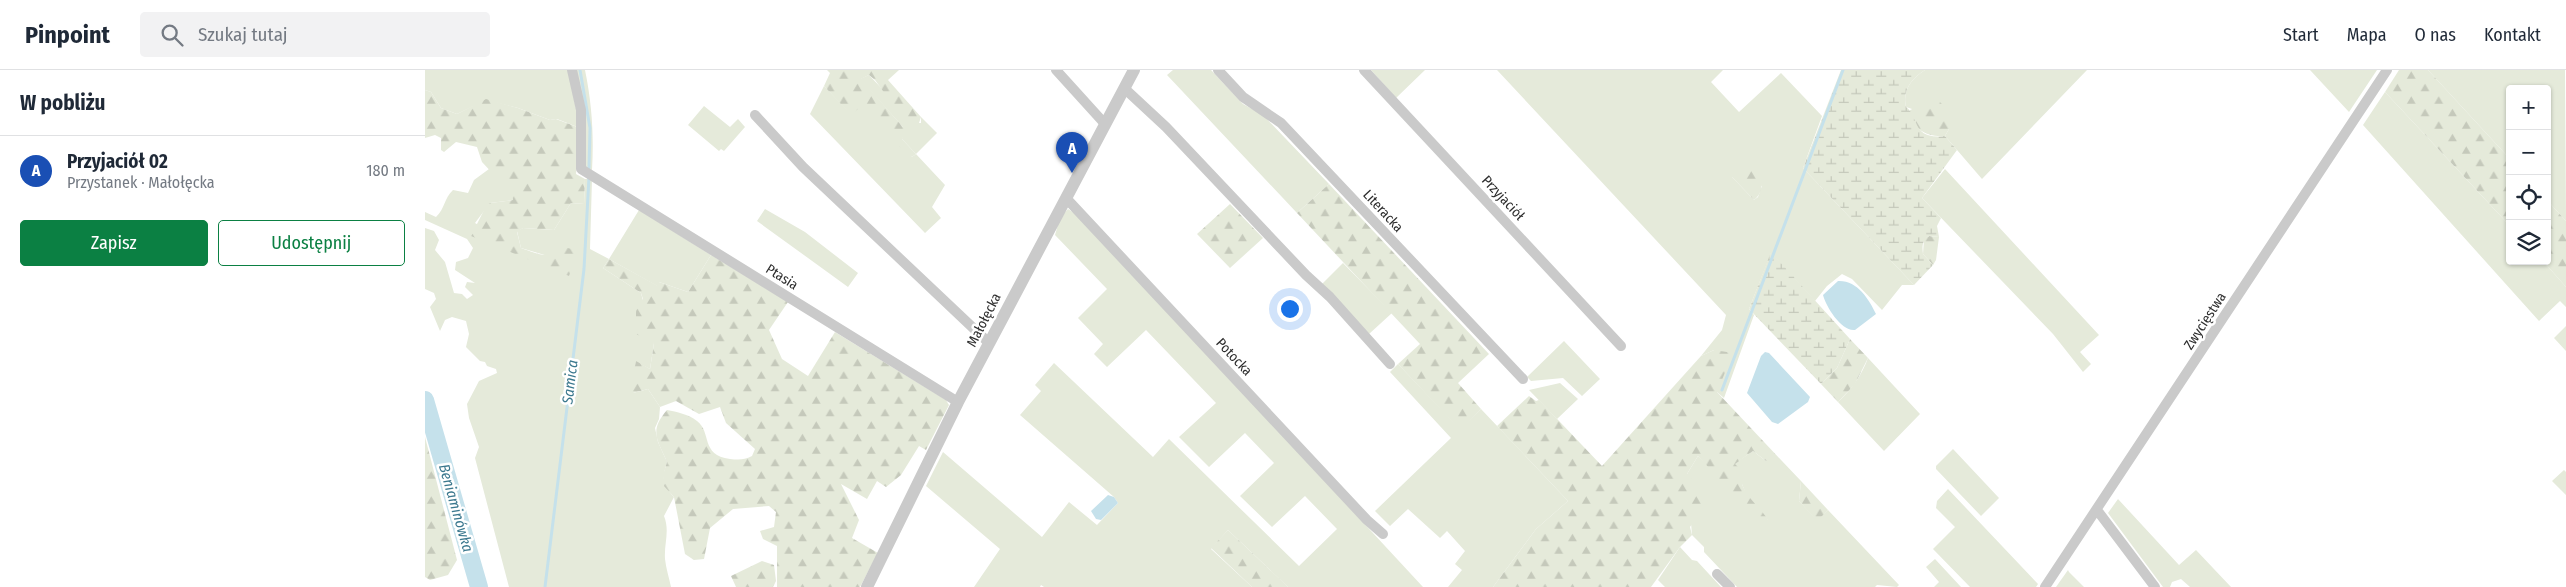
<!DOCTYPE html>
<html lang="pl">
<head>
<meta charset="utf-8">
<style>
  :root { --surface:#fff; --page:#f2f2f3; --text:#1f2937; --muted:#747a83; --line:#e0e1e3; --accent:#0b8043 }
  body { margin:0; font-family:"Fira Sans Condensed",sans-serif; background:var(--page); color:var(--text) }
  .controls { position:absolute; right:15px; top:15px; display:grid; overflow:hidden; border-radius:5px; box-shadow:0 1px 4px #0004 }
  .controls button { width:45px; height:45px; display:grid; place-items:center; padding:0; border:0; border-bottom:1px solid var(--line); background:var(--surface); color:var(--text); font:25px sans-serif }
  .you { position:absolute; left:864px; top:238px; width:18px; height:18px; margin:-12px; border:4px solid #fff; border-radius:50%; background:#1a73e8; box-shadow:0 0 0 8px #1a73e833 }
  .badge { display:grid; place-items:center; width:32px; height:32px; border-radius:50%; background:var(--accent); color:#fff; font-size:16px; font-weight:700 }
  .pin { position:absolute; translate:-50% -41px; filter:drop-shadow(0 1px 2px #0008) }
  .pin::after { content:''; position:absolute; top:26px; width:18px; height:15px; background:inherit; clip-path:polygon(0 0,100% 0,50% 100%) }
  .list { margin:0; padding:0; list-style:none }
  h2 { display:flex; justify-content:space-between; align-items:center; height:65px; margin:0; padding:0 20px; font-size:21px }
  h2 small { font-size:16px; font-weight:400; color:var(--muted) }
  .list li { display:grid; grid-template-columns:32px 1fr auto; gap:15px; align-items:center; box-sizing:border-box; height:70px; padding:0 20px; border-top:1px solid var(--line) }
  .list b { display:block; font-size:19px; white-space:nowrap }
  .list p { margin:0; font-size:16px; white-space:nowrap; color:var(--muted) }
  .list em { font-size:16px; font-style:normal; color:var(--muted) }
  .actions { display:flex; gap:10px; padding:15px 20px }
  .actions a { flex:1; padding:11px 0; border:1px solid var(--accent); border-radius:5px; text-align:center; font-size:18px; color:var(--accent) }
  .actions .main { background:var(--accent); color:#fff }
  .icon { flex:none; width:28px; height:28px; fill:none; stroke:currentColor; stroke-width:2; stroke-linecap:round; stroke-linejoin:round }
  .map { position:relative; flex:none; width:2141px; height:517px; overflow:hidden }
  header { display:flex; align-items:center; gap:30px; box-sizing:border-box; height:70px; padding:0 25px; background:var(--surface); border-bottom:1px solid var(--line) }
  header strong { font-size:24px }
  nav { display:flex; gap:28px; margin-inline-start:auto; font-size:18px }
  .search { width:350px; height:45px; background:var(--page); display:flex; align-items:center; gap:12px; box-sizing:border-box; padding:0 18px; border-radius:5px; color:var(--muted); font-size:19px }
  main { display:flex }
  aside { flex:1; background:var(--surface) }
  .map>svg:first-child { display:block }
  .grass { fill:#e5eada; fill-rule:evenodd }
  .forest { fill:url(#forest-firs) }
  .wetland { fill:url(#wetland-marsh) }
  .water { fill:#c5e1eb }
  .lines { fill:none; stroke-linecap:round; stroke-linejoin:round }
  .stream { stroke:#c5e1eb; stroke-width:3 }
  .river { stroke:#c5e1eb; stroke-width:18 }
  .minor { stroke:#cacaca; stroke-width:10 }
  .tertiary { stroke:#cacaca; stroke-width:12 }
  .labels { text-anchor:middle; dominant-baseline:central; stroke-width:5; stroke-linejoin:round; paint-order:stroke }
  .street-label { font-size:14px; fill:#2d2d2d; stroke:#fff }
  .water-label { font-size:15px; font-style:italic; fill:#3b788e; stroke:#fff }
</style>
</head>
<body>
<header>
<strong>Pinpoint</strong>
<div class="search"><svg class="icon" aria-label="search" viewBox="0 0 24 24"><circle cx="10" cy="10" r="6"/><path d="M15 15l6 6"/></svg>Szukaj tutaj</div>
<nav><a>Start</a><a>Mapa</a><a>O nas</a><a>Kontakt</a></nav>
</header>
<main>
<aside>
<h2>W pobliżu<small></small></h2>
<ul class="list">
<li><span class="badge" style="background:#1a4fb4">A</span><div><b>Przyjaciół 02</b><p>Przystanek · Małołęcka</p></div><em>180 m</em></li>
</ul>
<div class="actions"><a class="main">Zapisz</a><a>Udostępnij</a></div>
</aside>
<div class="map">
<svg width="2141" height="517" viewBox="0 0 2141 517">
  <defs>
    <pattern id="forest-firs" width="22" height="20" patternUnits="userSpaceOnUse" patternTransform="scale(1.25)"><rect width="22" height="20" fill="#e5eada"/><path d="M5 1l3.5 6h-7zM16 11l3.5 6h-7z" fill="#c5c9bb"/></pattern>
    <pattern id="wetland-marsh" width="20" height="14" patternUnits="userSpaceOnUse" patternTransform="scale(1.25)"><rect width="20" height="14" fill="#e5eada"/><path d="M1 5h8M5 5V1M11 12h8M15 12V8" fill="none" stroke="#c5c9bb"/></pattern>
  </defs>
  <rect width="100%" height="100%" fill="#fff"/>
  <path class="grass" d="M0,0H143L155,58L132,49L125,50L93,38L61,30L32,44L16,38L6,22L0,20Z
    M151,0H160C167,34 169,66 167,100L161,98Z
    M748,0H786L818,34L838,45L904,114L872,143L742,5Z
    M946,0H1000L971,28Z
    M1072,0H1298L1286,12L1314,42L1356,3L1397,46L1378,98L1489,215H1477L1457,240L1427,209L1417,204L1402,216L1390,231L1346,183L1324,239L1329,245L1299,328L1292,322L1289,280L1276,286L1297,260L1301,245ZM1307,107L1337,116L1333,127L1329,130Z
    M1500,0H1662L1557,109L1520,66L1524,59L1496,36L1490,40L1481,37C1477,20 1487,8 1500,0Z
    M1885,0H1952L1924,42Z
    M2003,0H2140L2141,151L2122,130V19H2085V89Z
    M444,5L461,23L482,53H496V47L512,63L491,84L520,115L507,137L516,148L500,163L385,44L399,16L426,44L435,36L487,87L491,84L477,69L478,57L435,9Z
    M1960,22L2085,156V191H2118L2141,217V237L2135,231L2114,251L1938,55Z
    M279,36L305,57L313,49L320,57L299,81L296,79L294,81L263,55Z
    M64,99L88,118V130L65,133L50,153L144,206L131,184L123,186L96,178L92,161L98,158L129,160L146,133L159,134L160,109H167L165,179L184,189L214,140L286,185L263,222L234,212V217L184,189L178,198L216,223L229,273L225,299L211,292L208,323L223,319L235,337L234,349L230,358L233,372L242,392C237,408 237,414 249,427L239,446C245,461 239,473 240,489C241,498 244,508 246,517H84L50,388L54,377L44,348L42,334L54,311L72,303L71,299L62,296L60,292L55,291L41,277L44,264L41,251L27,247L20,250L15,261L5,237L11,229L9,223L0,219V158L9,161L14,170L10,180L20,192L29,223L37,224L42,229L48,225L40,217L42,212L50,213L30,200L31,192L43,188L48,178L42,169L0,150V142L11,147C20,139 19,128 28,120L43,123L49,110Z
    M1520,99L1674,265L1655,282L1666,294L1658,302L1628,264L1497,128Z
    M340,139L380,162L433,203L423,217L332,151Z
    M643,139L655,147L998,517H863L803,460L786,479L827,517H619L616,515L615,517H549L575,479L501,416L518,382L617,467L644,432L672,455L693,433L689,427L595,345L616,321L610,315L629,293L728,387L744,369L874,496L912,459L880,426L847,457L815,426L849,393L820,363L784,397L754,367L791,333L721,260L682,297L669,284L678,274L653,248L682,219L630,165L635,148Z
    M918,193L967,243L944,264L897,214Z
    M2141,256V281L2129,268Z
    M1139,271L1175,309L1157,326L1138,308L1106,311L1102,307Z
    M1443,288L1495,344L1459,381L1413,332C1426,320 1437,305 1443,288Z
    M973,294L1035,359L1056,339L1143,431L1111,459L1068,517H1023L1037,500L1030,494L1040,481L1022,461L1015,468L983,439L965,456L950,441L1026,368L965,302Z
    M1135,313L1153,329L1132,349L1104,320Z
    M1528,379L1574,428L1556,446L1511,399V396Z
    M1328,381L1341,391H1357L1376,411L1374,431L1392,450L1403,440L1474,515L1472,517L1452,515L1450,517H1312L1279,482V477L1267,465L1262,404L1273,386L1343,450L1321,424L1309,394Z
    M2139,400L2141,402V425L2127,411Z
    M1523,419L1613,514L1611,517H1545L1508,479L1530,457L1511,438L1512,431Z
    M1693,429L1754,495L1771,480L1806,517H1765L1756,509L1747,512L1745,517H1738L1683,443Z
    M1255,477L1267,490L1272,491L1296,517H1240L1233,510Z
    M1510,489L1536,517H1509L1514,512L1501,497Z
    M1643,500L1644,502L1659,517H1631Z"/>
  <path class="forest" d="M402,0H474L463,10L496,47L493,56L482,54L450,10L444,5L436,9L478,57L480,62L477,69L491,84L487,87L482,84L435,37L426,45L399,16L405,3Z
    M1974,0H2003L2085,89V156L1960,22Z
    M0,20L6,22L16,38L32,44L61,29L93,38L125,50L131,49L155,58L151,104L160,109L159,134L146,133L129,160L98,158L92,162L96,178C111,183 125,191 137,177L153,180L144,206L46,166L61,136L65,133L88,130L87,118L70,106L57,92L52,77L31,72L19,82L16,80V68L10,65L0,68Z
    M1515,32L1525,43L1524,59L1520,66C1504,68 1484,59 1485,40L1501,33Z
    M1325,99C1338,105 1341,120 1329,130L1307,107Z
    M904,114L1064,284L1033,313L1056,339L1035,360L973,294L995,274L872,143Z
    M2122,130L2141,151V217L2118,191H2122Z
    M805,134L838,168L805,198L772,164Z
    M1504,166L1514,167L1511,190L1508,195L1498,184L1499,169Z
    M286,185L363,232L344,260L357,289L383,306L410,262L521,330L524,335L501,380L494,376L476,405L461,417L452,411L442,429L416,414L434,450L427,468L453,483L435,517H352V476L338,469L335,461L349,457L351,442L344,436L308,439L285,458L279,489L269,490L260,484L249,427L239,416L238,405L242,392C232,369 224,361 242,340C252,342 263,344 272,351C287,362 275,385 305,389C314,390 319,390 327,386L330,379L301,353L295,337L274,344L251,331L235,337L223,319L208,323L205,322L211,291L225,299L229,273L211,264V238L218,229L216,223L178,198L184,189L233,216L234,212L263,222Z
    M1425,269L1443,288L1430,314L1413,332L1396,314L1412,298Z
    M1289,280L1308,283L1292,322L1357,391H1341L1328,381L1310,394L1322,406L1317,414C1323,431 1340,440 1346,456L1343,462L1273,386L1262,404L1286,428L1265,457L1267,465L1255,477L1226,517H1068L1111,459L1143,431L1072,356L1104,326L1111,331L1114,330L1177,396L1276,286Z
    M0,367L32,490L23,505L5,510L0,507Z
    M1376,411L1403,440L1392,451L1374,431Z
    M803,460L859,513L863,517H827L786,478Z
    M337,491L349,495L351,511L348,517H311L306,506Z"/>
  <path class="wetland" d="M1416,0H1500C1487,8 1477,20 1481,37C1495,47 1486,70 1520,66L1532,80L1497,128L1516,148L1512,156L1514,167L1504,166C1497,171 1497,176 1498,184L1508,195L1489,215L1378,98Z
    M1346,182L1425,269L1412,298L1396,314L1324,239Z"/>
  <path class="water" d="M1413,211C1432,210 1444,229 1451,244L1430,260C1417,262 1401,237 1398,225Z
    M1340,282L1344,283L1385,327L1383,332L1353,354L1347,352L1322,323L1336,286Z
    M683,425L689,427L693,433L676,450L671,449L666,441Z"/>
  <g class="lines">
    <path class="stream" d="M155,0L165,58L164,98
      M1297,320L1418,0
      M120,517L159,199L164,107"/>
    <path class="river" d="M0,330L54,517"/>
    <path class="minor" d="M147,0L156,40V99L533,332
      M631,0L680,54
      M793,0L818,27L856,53L1098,309
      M939,0L1196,276
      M699,18L741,57L881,205L905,227L965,294
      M330,45L378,97L564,273
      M641,128L942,450L958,464
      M1672,440L1730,517
      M1292,504L1305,517
      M1620,517L1962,0"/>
    <path class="tertiary" d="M442,517L533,332L709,0"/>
  </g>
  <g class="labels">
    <g class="street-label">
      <text transform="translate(1078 128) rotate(47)">Przyjaciół</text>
      <text transform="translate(958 141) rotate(47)">Literacka</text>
      <text transform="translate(357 207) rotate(32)">Ptasia</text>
      <text transform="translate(559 250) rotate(-63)">Małołęcka</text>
      <text transform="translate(1780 251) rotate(-57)">Zwycięstwa</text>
      <text transform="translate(809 287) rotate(47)">Potocka</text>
    </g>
    <g class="water-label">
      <text transform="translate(145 312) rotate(-83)">Samica</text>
      <text transform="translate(31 438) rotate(74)">Beniaminówka</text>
    </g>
  </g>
</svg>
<div class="controls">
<button>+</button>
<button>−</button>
<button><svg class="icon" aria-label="locate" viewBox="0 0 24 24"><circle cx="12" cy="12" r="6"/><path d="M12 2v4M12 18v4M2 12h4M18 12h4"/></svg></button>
<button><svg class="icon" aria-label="layers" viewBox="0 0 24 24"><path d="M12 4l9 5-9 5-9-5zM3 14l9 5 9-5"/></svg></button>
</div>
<div class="you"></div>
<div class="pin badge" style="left:647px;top:103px;background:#1a4fb4">A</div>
</div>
</main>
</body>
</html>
